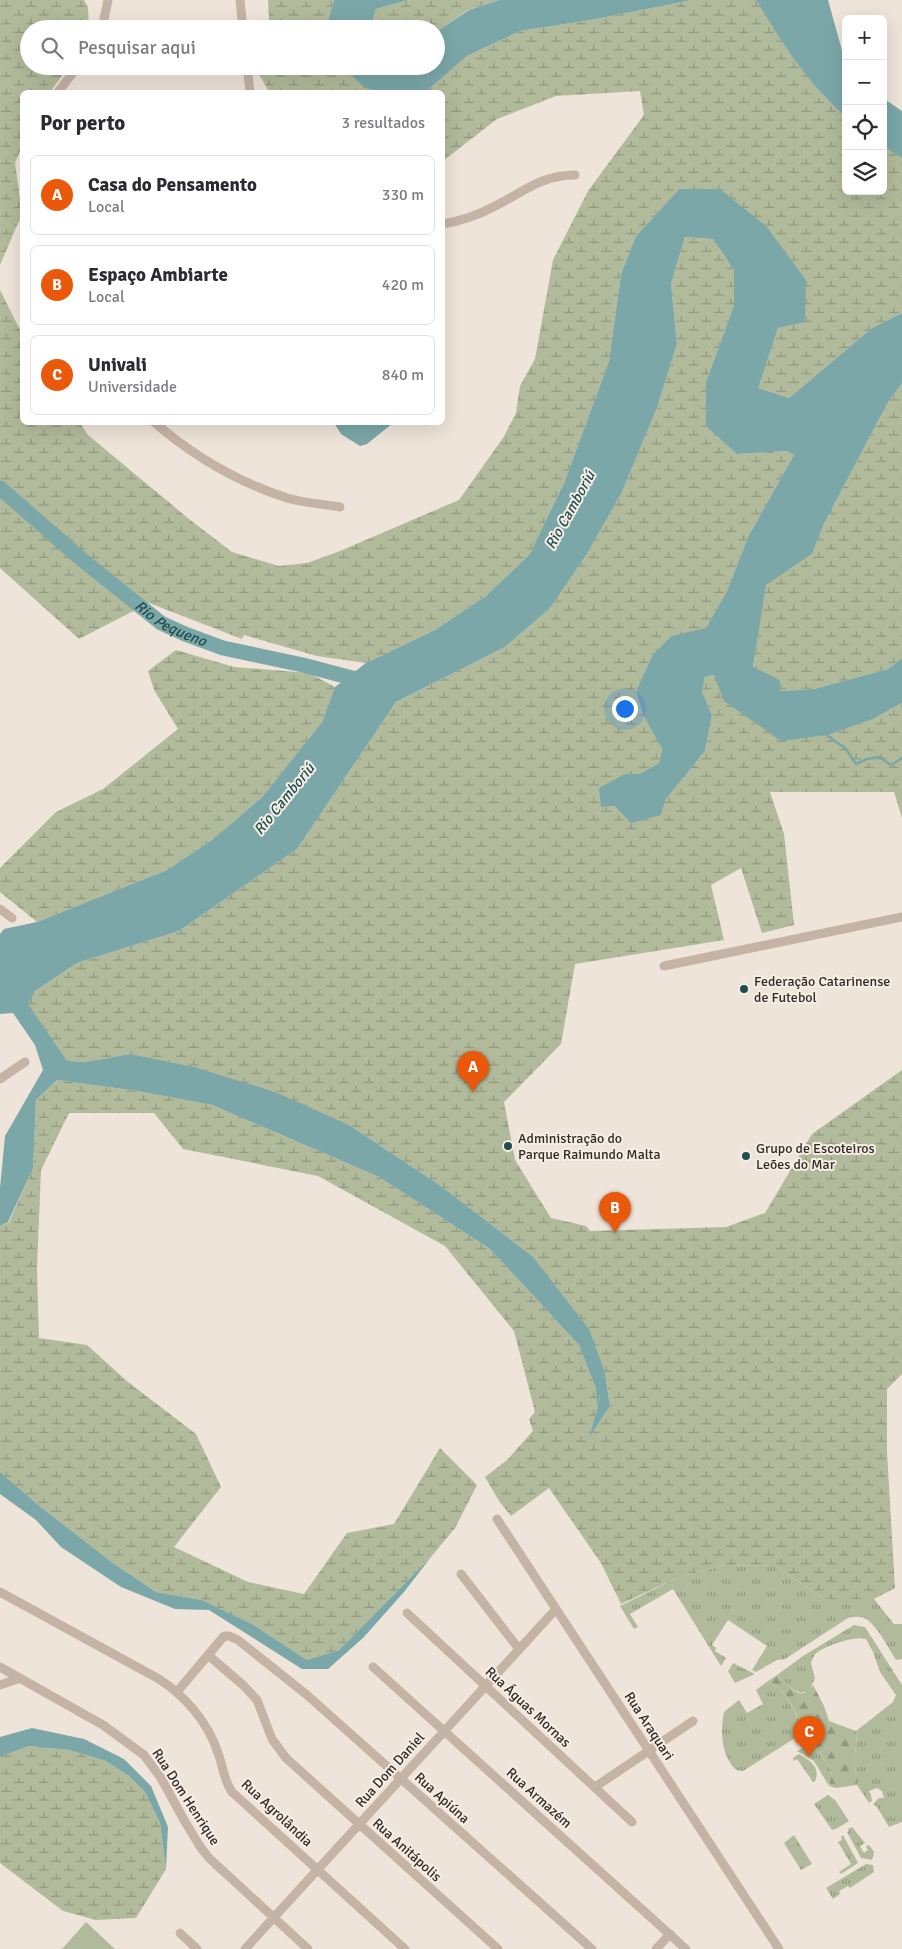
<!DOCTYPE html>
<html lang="pt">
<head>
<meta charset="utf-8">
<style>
  :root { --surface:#fff; --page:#f2f2f3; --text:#2b2b33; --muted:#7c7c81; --line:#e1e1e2; --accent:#ea580c }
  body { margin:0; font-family:Signika,sans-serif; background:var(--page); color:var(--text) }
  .controls { position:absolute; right:15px; top:15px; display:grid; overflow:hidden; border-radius:8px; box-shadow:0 5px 20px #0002 }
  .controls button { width:45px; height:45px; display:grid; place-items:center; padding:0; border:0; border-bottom:1px solid var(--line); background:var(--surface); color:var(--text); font:25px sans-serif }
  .you { position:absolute; left:624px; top:708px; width:18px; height:18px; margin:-12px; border:4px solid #fff; border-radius:50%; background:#1a73e8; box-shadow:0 0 0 8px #1a73e833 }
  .badge { display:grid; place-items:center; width:32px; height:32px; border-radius:50%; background:var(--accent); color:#fff; font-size:16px; font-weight:700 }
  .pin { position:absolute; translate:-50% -41px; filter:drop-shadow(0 1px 2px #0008) }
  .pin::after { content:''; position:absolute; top:26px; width:18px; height:15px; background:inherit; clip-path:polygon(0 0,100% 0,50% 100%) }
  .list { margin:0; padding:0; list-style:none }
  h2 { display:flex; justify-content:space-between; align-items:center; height:65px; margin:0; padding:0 20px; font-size:21px }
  h2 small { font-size:16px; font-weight:400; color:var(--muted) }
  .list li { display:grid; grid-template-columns:32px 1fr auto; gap:15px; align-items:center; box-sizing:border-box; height:80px; margin:0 10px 10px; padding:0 10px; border:1px solid var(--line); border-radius:8px }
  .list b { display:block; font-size:19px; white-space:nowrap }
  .list p { margin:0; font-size:16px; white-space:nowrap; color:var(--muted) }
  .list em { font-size:16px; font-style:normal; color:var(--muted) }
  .icon { flex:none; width:28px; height:28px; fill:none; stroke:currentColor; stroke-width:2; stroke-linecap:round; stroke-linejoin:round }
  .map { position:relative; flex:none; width:902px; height:1949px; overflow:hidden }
  .search { position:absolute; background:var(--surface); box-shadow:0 5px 20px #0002; left:20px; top:20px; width:425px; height:55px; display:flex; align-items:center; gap:12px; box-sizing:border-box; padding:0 18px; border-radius:28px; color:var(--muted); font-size:19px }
  .panel { position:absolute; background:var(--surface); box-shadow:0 5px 20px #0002; left:20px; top:90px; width:425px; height:335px; border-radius:8px }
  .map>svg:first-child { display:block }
  .grass { fill:url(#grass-tufts) }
  .forest { fill:url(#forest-firs) }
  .wetland { fill:url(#wetland-marsh) }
  .pitch { fill:#b1bb9b }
  .water { fill:#7ba7a8 }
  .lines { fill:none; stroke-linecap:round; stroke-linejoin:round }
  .stream { stroke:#7ba7a8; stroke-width:2.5 }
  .river { stroke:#7ba7a8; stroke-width:15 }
  .minor { stroke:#c5b3a6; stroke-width:9 }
  .poi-dot { fill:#204d4f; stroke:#f6eee4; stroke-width:2 }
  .labels { text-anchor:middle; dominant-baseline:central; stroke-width:4; stroke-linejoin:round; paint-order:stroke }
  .poi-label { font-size:14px; fill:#322a26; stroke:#f6eee4; text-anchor:start }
  .street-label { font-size:14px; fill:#322a26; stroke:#f6eee4 }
  .water-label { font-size:15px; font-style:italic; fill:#204d4f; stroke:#f6eee4 }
</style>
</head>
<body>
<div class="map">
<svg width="902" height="1949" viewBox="0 0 902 1949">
  <defs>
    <pattern id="grass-tufts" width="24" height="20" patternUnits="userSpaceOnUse" patternTransform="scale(1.25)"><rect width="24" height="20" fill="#b1bb9b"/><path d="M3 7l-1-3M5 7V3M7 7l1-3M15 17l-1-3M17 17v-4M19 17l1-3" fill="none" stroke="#91987e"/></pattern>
    <pattern id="forest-firs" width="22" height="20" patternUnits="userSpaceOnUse" patternTransform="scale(1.25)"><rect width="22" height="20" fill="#b1bb9b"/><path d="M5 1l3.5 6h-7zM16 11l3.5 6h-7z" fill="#91987e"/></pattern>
    <pattern id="wetland-marsh" width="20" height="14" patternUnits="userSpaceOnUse" patternTransform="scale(1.25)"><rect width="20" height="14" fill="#b1bb9b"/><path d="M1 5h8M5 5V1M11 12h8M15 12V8" fill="none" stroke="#91987e"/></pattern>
  </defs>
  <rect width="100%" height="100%" fill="#eee4d9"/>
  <path class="grass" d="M725,1565L776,1566L824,1599H874L894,1624H902V1659L896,1660C889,1649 876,1623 864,1618C859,1616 854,1617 848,1618L785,1659L777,1660L756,1672L735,1661L752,1670L767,1646L728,1620L712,1645L716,1648L715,1651L726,1658L721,1666L673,1589L630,1614L638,1627L634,1629L620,1606L679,1577Z
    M854,1625L865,1627L902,1685V1822L889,1827L877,1807L873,1804L879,1798H884L882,1791L877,1788L869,1791L871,1795L872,1801L869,1803L857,1785C859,1777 855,1773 855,1765C854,1753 858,1743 856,1731L893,1702L896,1695L880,1672L873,1652L866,1639C853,1636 827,1645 816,1653C814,1655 812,1660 811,1663L815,1678L809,1691C794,1697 788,1683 777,1675L803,1656Z
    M733,1663L755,1674L735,1683L728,1671Z
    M768,1681C792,1695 793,1713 807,1734C814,1747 823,1758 832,1770L829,1786L814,1761L797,1751L802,1748L795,1738L743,1771L736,1770C721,1756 720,1731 724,1712L739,1700L747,1713L763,1704L756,1690Z
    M799,1754C810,1761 821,1767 815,1781L813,1782L797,1759L794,1761L793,1758Z
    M828,1795L835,1800L849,1821L836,1829L832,1830L814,1804Z
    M852,1827L865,1843L860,1846L864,1853L868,1850L866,1846L869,1845L874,1852L872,1860L861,1858L847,1832L849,1831L848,1829Z
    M794,1835L812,1864L801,1870L784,1843Z
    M843,1835L858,1863L841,1874L839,1872L851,1864L838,1842L842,1840L841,1837Z
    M866,1864L873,1865L874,1872L850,1888L848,1886L839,1891L840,1894L833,1899L826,1888Z"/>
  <path class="forest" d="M777,1675C789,1684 799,1705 813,1685L824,1706L829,1721L856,1731C858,1743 854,1753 855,1765C855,1773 860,1777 857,1785L836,1788L829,1786L832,1770C823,1758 814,1747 807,1734C794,1713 792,1695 768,1681Z"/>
  <path class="wetland" d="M0,0H84L88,7L89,29H29V66H69L50,92H22V146L15,163L22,214L0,265Z
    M268,0H334L327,24L329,29H267L269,17Z
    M408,0H499L468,10L436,32V29H370L376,9Z
    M692,0H756C782,41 808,85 846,117V191H883V146L902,158V313L872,328L789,398L757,388L778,328L806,280L791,261L679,189L636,236L621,274L609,361L564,483L529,555L486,596L435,630L366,663L317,656L244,635L242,639L149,603L79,639L0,568V290L22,334V422L80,423L88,435L189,519L232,552L279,566L307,563L340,551L459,500L503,438L516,413L520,386L535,359L553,260L588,191L644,115L640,91L556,96L497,119L443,161L442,92H423L427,91L467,56L520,31L591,20Z
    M260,66H343L364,88L380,92H269L259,74Z
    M685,237L713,239L734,270V305L706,382L737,454L787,451L794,455L748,537L727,591L706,629L671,636L653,654L636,691L643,715L662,749L659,763L639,774H625L601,807L615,806L661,815L666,799L705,751L712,715L702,691L705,677L714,675L875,718L902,703V818L894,792H770L784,834L794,925L762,933L741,868L711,885L724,940L575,964L561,1044L504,1102L515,1160L551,1218L586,1226L590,1231L726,1227L765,1213L812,1134L902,1070V1374L887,1389V1452L895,1588L874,1599H824L776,1566L725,1565L679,1577L621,1604L601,1563L549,1488L511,1516L499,1501L485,1477L507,1460L533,1431L529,1419L535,1412L514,1331L445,1246L318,1176L183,1149L154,1113H69L41,1170L37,1268L39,1338L87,1345L128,1382L196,1434L221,1487L174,1547L248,1582L304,1594L347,1533L394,1524L440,1448L477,1485L455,1528L431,1557L339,1650L307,1660L252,1624L202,1600L156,1592L113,1563L42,1508L0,1472V1226L9,1222L33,1169L36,1100L57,1080L137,1091L212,1105L379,1177L490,1249L579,1345L600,1399L590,1436L610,1406L605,1373L532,1256L441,1186L349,1125L130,1054L85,1062L66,1061L27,1004L35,991L77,963L179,931L297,849L396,702L505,647L550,608L587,554L621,494L657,408L677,344L671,284Z
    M902,383V658L888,669L814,689L781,691L780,680L753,668L765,585L812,554L824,524L887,404Z
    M176,650L234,667L309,673L335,687L322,722L262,797L212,840L167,870L37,922L0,892V868L56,812L103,789L178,729L154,690L148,671Z
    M29,1746L69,1750L106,1761L130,1777L145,1792L160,1823L166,1869L136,1918L96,1920L63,1911L0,1863V1757Z"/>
  <path class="pitch" d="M86,1922L115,1949H62Z"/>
  <path class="water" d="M334,0H408L376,9L370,29H329L327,24Z
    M499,0H692L591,20L520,31L467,56L427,91L423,92H380L364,88L343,66H436V32L469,10Z
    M756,0H828L846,65V117C808,85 781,41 756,0Z
    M883,98L902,111V158L883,146Z
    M679,189H720L766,226L806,280L805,322L778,328L758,388L789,398L872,328L902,313V383L887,404L824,524L812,554L766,585L753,667L780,680L781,691L814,689L888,669L902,658V703L875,718L827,735L781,741L724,701L714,675L705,677L702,691L712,715L705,751L666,799L661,815L631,823L615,806L601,807L599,788L625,774H639L659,763L662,749L643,715L636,691L653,654L671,636L706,628L727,591L748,537L794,455L787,451L737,454L706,426V382L734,305V270L713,239L685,237L671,284L677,344L657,408L621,494L587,554L550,608L505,647L396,702L297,849L179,931L77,963L35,991L28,1004L67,1061L85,1062L130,1054L194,1067L275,1092L349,1125L441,1186L532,1256L589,1329L605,1373L610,1406L589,1438L600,1399L579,1345L490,1249L379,1177L212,1105L137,1091L57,1080L36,1100L33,1169L8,1222L0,1226V1188L5,1136L43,1070L35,1045L13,1013L0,1014V934L4,929L37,922L167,870L212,840L262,797L322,722L335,687L366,663L435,630L486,596L529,555L564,483L609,361L621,274L636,236Z
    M334,423H393L367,444L360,446L341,434Z
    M0,1472L42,1508L113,1563L156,1592L202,1600L252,1624L307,1660L339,1650L431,1557L404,1592L363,1638L328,1669H302L209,1610L175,1609L121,1587L61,1547L36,1520L0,1494Z
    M32,1728L84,1739L124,1759L151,1786L168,1827L166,1869L160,1823L145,1792L130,1777L106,1761L69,1750L29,1746L0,1757V1737Z"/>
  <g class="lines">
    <path class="stream" d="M825,734L846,749L856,764L867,759L879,757L891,765L902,758
      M597,1390L599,1405"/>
    <path class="river" id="s1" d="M0,488L80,558L161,623L185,634L223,648L303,665L352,678L369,679"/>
    <path class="minor" d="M240,0L243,29
      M102,29L108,0
      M247,66L250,92
      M58,92L78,66
      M442,224C462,221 479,215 497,205C525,191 542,175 575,175
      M154,422C193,456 238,482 287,498C304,503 323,504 340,507
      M0,909L12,918
      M664,966L902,917
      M0,1079L25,1062
      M497,1519L779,1949
      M461,1574L519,1649
      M0,1592L159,1679C185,1696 208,1722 218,1753C223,1766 224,1781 232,1792L405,1949
      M407,1613L632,1822
      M208,1655L243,1685L257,1700L272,1739L286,1758L498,1949
      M0,1667L103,1725L144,1755L161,1778L184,1820L201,1848L210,1859L308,1949
      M373,1667L686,1949
      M0,1685L20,1678
      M177,1692L224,1636H229L238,1640L307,1695L592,1949
      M595,1787L693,1721
      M180,1933L197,1949
      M245,1949L556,1609
      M656,1949L670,1934"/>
  </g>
  <g class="poi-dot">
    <circle cx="744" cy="989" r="5"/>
    <circle cx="508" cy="1146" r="5"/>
    <circle cx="746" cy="1156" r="5"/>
  </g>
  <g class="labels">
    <g class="poi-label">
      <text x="754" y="981">Federação Catarinense<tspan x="754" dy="16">de Futebol</tspan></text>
      <text x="518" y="1138">Administração do<tspan x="518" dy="16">Parque Raimundo Malta</tspan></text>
      <text x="756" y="1148">Grupo de Escoteiros<tspan x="756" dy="16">Leões do Mar</tspan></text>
    </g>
    <g class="street-label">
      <text transform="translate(528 1707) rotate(43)">Rua Águas Mornas</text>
      <text transform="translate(649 1726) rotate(57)">Rua Araquari</text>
      <text transform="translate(390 1770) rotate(-48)">Rua Dom Daniel</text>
      <text transform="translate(186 1797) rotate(57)">Rua Dom Henrique</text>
      <text transform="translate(442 1798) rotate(42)">Rua Apiúna</text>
      <text transform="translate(539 1798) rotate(42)">Rua Armazém</text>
      <text transform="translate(277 1813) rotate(43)">Rua Agrolândia</text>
      <text transform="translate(407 1850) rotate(42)">Rua Anitápolis</text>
    </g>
    <g class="water-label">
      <text transform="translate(570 510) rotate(-61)">Rio Camboriú</text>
      <text stroke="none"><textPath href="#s1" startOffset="219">Rio Pequeno</textPath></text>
      <text transform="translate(284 799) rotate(-51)">Rio Camboriú</text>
    </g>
  </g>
</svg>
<div class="controls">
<button>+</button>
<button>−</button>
<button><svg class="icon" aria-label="locate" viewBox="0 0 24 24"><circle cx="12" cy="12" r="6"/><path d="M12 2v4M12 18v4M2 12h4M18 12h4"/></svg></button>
<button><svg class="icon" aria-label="layers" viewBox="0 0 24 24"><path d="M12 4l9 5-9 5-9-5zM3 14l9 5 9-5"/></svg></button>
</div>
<div class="you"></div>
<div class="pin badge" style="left:473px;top:1092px">A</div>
<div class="pin badge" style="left:615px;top:1233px">B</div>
<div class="pin badge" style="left:809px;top:1757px">C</div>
<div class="search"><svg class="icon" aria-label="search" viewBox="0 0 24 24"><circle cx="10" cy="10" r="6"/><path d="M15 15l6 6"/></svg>Pesquisar aqui</div>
<section class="panel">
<h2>Por perto<small>3 resultados</small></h2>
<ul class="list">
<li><span class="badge">A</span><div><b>Casa do Pensamento</b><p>Local</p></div><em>330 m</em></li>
<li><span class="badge">B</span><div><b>Espaço Ambiarte</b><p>Local</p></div><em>420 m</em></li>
<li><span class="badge">C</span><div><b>Univali</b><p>Universidade</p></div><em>840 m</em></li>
</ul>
</section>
</div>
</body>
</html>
